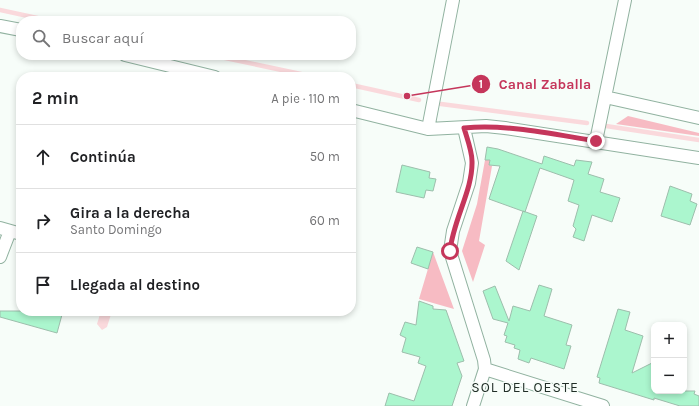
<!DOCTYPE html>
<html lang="es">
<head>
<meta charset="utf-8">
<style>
  :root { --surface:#fff; --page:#f6f6f6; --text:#202124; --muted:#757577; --line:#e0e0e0 }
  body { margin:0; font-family:Karla,sans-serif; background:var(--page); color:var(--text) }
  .controls { position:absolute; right:12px; bottom:12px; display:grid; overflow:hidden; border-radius:8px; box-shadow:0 2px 6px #0003 }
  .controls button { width:36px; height:36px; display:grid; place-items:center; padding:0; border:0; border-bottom:1px solid var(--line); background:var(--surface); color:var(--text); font:20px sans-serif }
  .stop { position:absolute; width:12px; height:12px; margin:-9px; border:3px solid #c5365b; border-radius:50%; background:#fff }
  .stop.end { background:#c5365b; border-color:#fff; box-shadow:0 1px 4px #0008 }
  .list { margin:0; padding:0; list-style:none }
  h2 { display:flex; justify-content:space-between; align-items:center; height:52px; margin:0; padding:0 16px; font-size:17px }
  h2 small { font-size:13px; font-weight:400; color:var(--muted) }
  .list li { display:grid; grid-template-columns:26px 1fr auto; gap:12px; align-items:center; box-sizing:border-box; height:64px; padding:0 16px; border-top:1px solid var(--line) }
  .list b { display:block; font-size:15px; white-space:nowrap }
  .list p { margin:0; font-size:13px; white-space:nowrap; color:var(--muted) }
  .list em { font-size:13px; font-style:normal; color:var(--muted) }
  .icon { flex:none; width:22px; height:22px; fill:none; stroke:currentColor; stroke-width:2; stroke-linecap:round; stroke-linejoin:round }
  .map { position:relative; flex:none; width:699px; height:406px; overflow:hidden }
  .search { position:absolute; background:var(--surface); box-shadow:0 2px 6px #0003; left:16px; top:16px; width:340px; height:44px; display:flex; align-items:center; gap:10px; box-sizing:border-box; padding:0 14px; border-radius:16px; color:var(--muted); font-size:15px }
  .panel { position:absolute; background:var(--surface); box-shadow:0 2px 6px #0003; left:16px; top:72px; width:340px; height:244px; border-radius:16px }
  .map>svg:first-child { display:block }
  .green { fill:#f7bbc3 }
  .water { fill:#fad9dc }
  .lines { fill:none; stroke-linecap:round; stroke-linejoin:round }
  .stream { stroke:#fad9dc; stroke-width:4.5 }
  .building { fill:#abf6ce; stroke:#9dbeac }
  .minor-casing { stroke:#91b2a0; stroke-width:14 }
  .minor { stroke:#fff; stroke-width:12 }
  .route { stroke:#c5365b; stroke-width:5 }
  .labels { text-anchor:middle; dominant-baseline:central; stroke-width:3; stroke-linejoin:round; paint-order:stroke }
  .neighbourhood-label { font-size:14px; letter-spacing:1px; fill:#212e27; stroke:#f7fdf9 }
  .leader { fill:none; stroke:#c5365b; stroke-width:1.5 }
  .callout-dot { fill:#c5365b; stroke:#f7fdf9; stroke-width:1.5 }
  .mark-label { font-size:12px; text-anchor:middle; font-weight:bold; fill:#fff }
  .callout-label { font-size:14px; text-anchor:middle; font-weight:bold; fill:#c5365b; stroke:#f7fdf9; stroke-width:3; stroke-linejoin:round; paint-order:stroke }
</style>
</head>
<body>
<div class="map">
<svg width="699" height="406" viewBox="0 0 699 406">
  <rect width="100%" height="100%" fill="#f7fdf9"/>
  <path class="green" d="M628,116L699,133V136L616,124Z
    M485,160H490L489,165L492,166L479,241L485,245L473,282L462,251L477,204Z
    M433,252L454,309L419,299Z"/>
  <path class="water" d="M101,311H112L107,327L102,330L97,324Z"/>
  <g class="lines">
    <path class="stream" d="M0,10L51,21
      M211,55L315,77
      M351,85L419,100
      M441,104L587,123
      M606,126L699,140"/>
  </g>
  <path class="building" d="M487,147L498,149L542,164L544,156L574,166L576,160L592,162L588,174L604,179L600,192L620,198L612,222L592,215L584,241L573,237L576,229L573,226L579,205L568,201L574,180L540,168L525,212L489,199L500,166L489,165L490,160H485Z
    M402,165L430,172L429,178L436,179L433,191L426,190L424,198L396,192Z
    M670,186L692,194L690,201L697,204L690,225L661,216Z
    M523,211L537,216L519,270L506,261Z
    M417,247L433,252L428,269L411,263Z
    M539,285L552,289L544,316L572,325L566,345L571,346L564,369L531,358L529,363L518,359L520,350L514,348L515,345L505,342L507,336L504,335L508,323L493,319L483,291L495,286L509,321L513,306L530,311Z
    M419,301L433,306V309L446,310L464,361L457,363L462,376L452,406H385L389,393L414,401L426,366L418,363L420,357L402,352L406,338L400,335L405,322L416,325Z
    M618,309L630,312L625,330L643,336L632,373L654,362V391H695L694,394L699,396V406H680L654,398V400L599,383L600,378L597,377Z
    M0,311H63L57,333L0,317Z"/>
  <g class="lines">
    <g class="minor-casing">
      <path id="minor" d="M0,26L21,30
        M125,55L215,77
        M605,97L699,118
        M351,110L428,129L486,126L505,128L699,158
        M464,128L472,163L469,183L453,231L450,251L484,360L485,369L473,406
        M428,129L453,0
        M596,141L625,0
        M0,228L21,234
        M0,257L10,231
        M485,369L603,406"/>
    </g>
    <use href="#minor" class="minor"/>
  </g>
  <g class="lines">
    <path class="route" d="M450,251C453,220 473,190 472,161C472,151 467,138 464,128C508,124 552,134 596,141"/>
  </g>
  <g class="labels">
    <g class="neighbourhood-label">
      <text x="525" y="387">SOL DEL OESTE</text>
    </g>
  </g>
  <path class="leader" d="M407 96L481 84"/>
  <g class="callout-dot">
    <circle cx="407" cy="96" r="4"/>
    <circle cx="481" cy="84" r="10"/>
  </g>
  <g class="mark-label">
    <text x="481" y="88">1</text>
  </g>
  <g class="callout-label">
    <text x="545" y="89">Canal Zaballa</text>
  </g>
</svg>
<div class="controls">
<button>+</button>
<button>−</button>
</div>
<div class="stop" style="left:450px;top:251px"></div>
<div class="stop end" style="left:596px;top:141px"></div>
<div class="search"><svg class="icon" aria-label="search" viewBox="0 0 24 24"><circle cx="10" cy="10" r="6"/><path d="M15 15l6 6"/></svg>Buscar aquí</div>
<section class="panel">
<h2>2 min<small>A pie · 110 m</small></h2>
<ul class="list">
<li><svg class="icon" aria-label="ahead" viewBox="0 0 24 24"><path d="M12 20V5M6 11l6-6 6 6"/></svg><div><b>Continúa</b></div><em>50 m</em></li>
<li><svg class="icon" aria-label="right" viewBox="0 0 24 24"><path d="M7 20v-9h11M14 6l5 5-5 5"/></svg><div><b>Gira a la derecha</b><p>Santo Domingo</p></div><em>60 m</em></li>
<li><svg class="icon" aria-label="arrive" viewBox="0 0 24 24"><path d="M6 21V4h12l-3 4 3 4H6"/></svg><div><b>Llegada al destino</b></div></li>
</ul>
</section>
</div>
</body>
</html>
